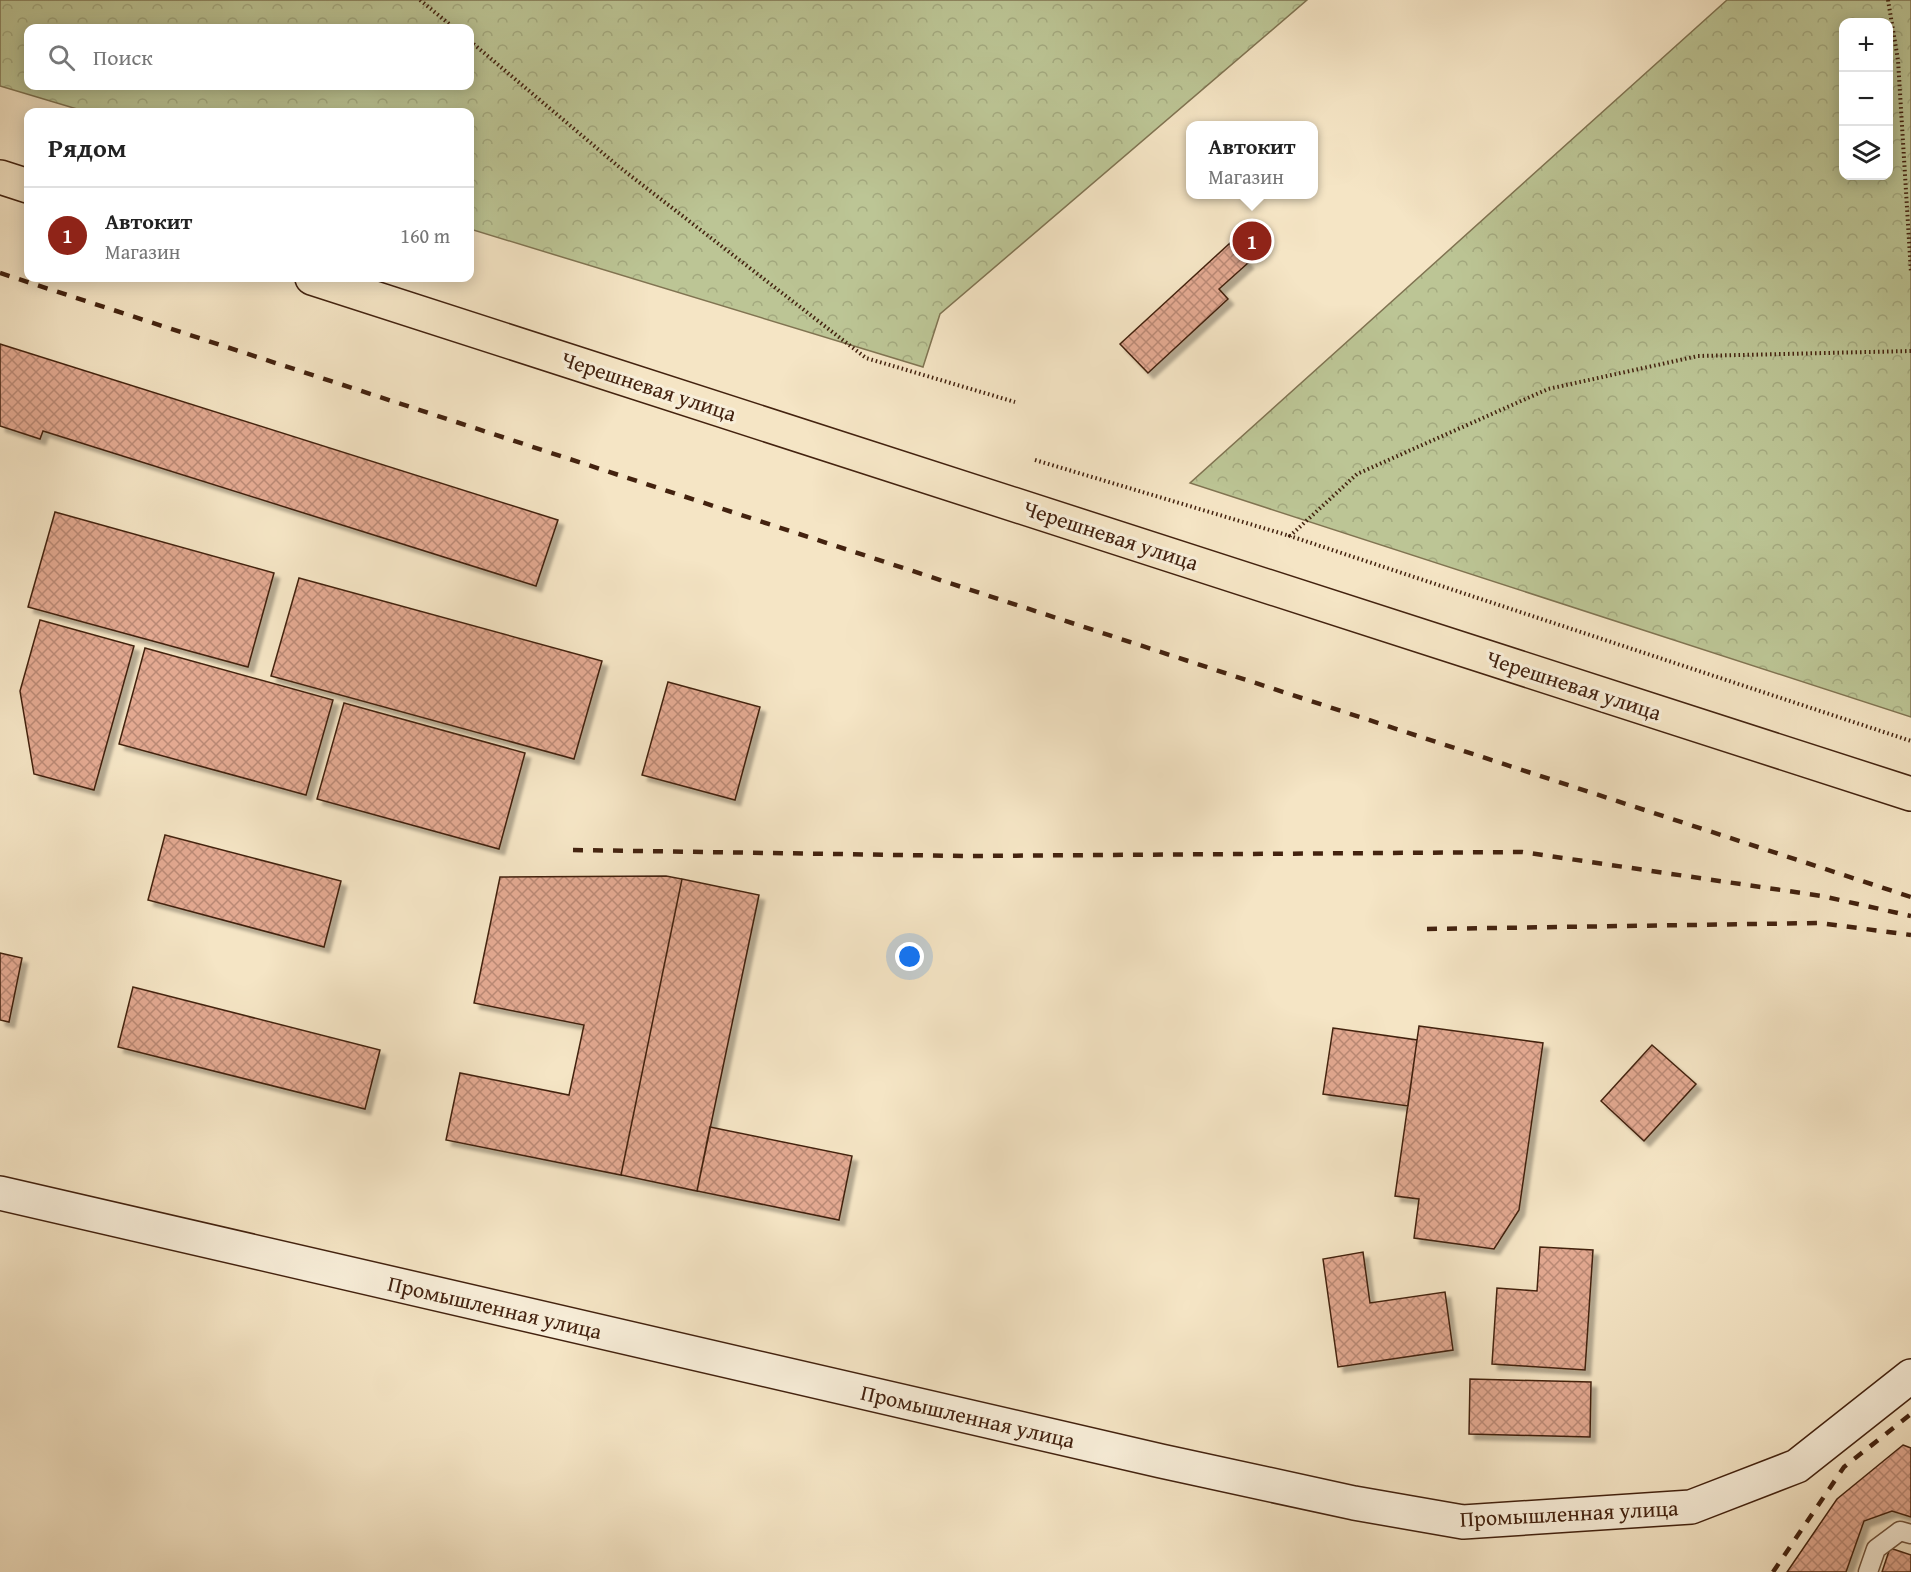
<!DOCTYPE html>
<html lang="ru">
<head>
<meta charset="utf-8">
<style>
  :root { --surface:#fff; --page:#f2f2f2; --text:#222; --muted:#767676; --line:#e0e0e0; --accent:#8f2418 }
  body { margin:0; font-family:"Gentium Book Plus",serif; background:var(--page); color:var(--text) }
  .controls { position:absolute; right:18px; top:18px; display:grid; overflow:hidden; border-radius:12px; box-shadow:0 3px 15px #0003 }
  .controls button { width:54px; height:54px; display:grid; place-items:center; padding:0; border:0; border-bottom:2px solid var(--line); background:var(--surface); color:var(--text); font:30px sans-serif }
  .you { position:absolute; left:910px; top:957px; width:21px; height:21px; margin:-15px; border:4px solid #fff; border-radius:50%; background:#1a73e8; box-shadow:0 0 0 9px #1a73e833 }
  .badge { display:grid; place-items:center; width:39px; height:39px; border-radius:50%; background:var(--accent); color:#fff; font-size:20px; font-weight:700 }
  .pin { position:absolute; translate:-50% -50%; border:3px solid #fff; box-shadow:0 2px 6px #0006 }
  .popup { position:absolute; left:1186px; top:121px; width:132px; height:78px; box-sizing:border-box; display:grid; place-content:center; border-radius:12px; background:var(--surface); filter:drop-shadow(0 2px 4px #0005); font-size:20px; white-space:nowrap; color:var(--muted) }
  .popup b { font-size:22px; color:var(--text) }
  .popup::after { content:''; position:absolute; left:50%; top:100%; margin-left:-12px; border:12px solid transparent; border-top-color:var(--surface) }
  .list { margin:0; padding:0; list-style:none }
  h2 { display:flex; justify-content:space-between; align-items:center; height:78px; margin:0; padding:0 24px; font-size:26px }
  h2 small { font-size:20px; font-weight:400; color:var(--muted) }
  .list li { display:grid; grid-template-columns:39px 1fr auto; gap:18px; align-items:center; box-sizing:border-box; height:96px; padding:0 24px; border-top:2px solid var(--line) }
  .list b { display:block; font-size:22px; white-space:nowrap }
  .list p { margin:0; font-size:20px; white-space:nowrap; color:var(--muted) }
  .list em { font-size:20px; font-style:normal; color:var(--muted) }
  .icon { flex:none; width:33px; height:33px; fill:none; stroke:currentColor; stroke-width:2; stroke-linecap:round; stroke-linejoin:round }
  .map { position:relative; flex:none; width:1911px; height:1572px; overflow:hidden }
  .search { position:absolute; background:var(--surface); box-shadow:0 3px 15px #0003; left:24px; top:24px; width:450px; height:66px; display:flex; align-items:center; gap:15px; box-sizing:border-box; padding:0 21px; border-radius:12px; color:var(--muted); font-size:22px }
  .panel { position:absolute; background:var(--surface); box-shadow:0 3px 15px #0003; left:24px; top:108px; width:450px; height:174px; border-radius:12px }
  .map>svg:first-child { display:block }
  .forest { fill:url(#forest-crowns); stroke:#807452; stroke-width:1.5; fill-rule:evenodd }
  .building { fill:url(#building-cross-hatch); stroke:#43220f; stroke-width:1.5; filter:url(#shadow) }
  .lines { fill:none; stroke-linecap:round; stroke-linejoin:round }
  .lane-casing { stroke:#70533c; stroke-width:21 }
  .secondary-casing { stroke:#43220f; stroke-width:36 }
  .primary-casing { stroke:#43220f; stroke-width:36 }
  .path { stroke:#43220f; stroke-width:4; stroke-dasharray:1.5 3; stroke-linecap:butt }
  .lane { stroke:#f8eed9; stroke-width:18 }
  .secondary { stroke:#f8eed9; stroke-width:33 }
  .primary { stroke:#f5e5c5; stroke-width:33 }
  .rail { stroke:#43220f; stroke-width:4.5; stroke-dasharray:10 10; stroke-linecap:butt }
  .labels { text-anchor:middle; dominant-baseline:central; stroke-width:6; stroke-linejoin:round; paint-order:stroke }
  .street-label { font-size:22px; fill:#43220f; stroke:#f8eed9 }
</style>
</head>
<body>
<div class="map">
<svg width="1911" height="1572" viewBox="0 0 1911 1572">
  <defs>
    <pattern id="forest-crowns" width="20" height="18" patternUnits="userSpaceOnUse" patternTransform="scale(1.5)"><rect width="20" height="18" fill="#bcc595"/><path d="M2 6a3 3 0 1 1 6 0M12 15a3 3 0 1 1 6 0" fill="none" stroke="#a3a97f"/></pattern>
    <pattern id="building-cross-hatch" width="8" height="8" patternUnits="userSpaceOnUse" patternTransform="scale(1.5)"><rect width="8" height="8" fill="#e3a991"/><path d="M0 0l8 8M0 8l8-8" fill="none" stroke="#ba8975"/></pattern>
    <filter id="shadow"><feDropShadow dx="5.5" dy="5.5" stdDeviation="1.5" flood-color="#0004"/></filter>
  </defs>
  <rect width="100%" height="100%" fill="#f5e5c5"/>
  <filter id="stains"><feTurbulence type="fractalNoise" baseFrequency=".00333" numOctaves="4"/><feColorMatrix values="0 0 0 0 .2 0 0 0 0 .09 0 0 0 0 .02 0 0 0 .5 -.17"/></filter>
  <radialGradient id="worn" r=".72"><stop offset=".6" stop-color="#630" stop-opacity="0"/><stop offset="1" stop-color="#630" stop-opacity=".3"/></radialGradient>
  <path class="forest" d="M0,0H1307L940,314L923,367L470,229V112H87L0,86ZM28,28H470V86H28Z
    M1727,0H1911V717L1190,483ZM1844,22H1888V176H1844Z"/>
  <path class="building" d="M1230,243L1248,263L1219,289L1228,299L1148,373L1120,344Z
    M0,344L558,520L536,586L43,431L40,439L0,426Z
    M55,512L274,573L248,667L28,607Z
    M299,578L602,661L574,759L271,676Z
    M40,620L134,646L94,790L34,774L20,691Z
    M145,648L333,700L306,795L119,744Z
    M668,682L760,707L735,800L642,775Z
    M344,703L525,753L499,849L317,799Z
    M165,835L341,881L324,947L148,900Z
    M666,876L682,879L621,1175L446,1140L460,1073L569,1095L584,1025L474,1003L500,877Z
    M682,879L759,895L697,1191L621,1175Z
    M0,953L22,958L9,1022L0,1020Z
    M133,987L380,1050L365,1109L118,1047Z
    M1419,1026L1543,1043L1519,1210L1494,1249L1414,1238L1419,1199L1395,1196Z
    M1333,1028L1417,1040L1408,1106L1323,1094Z
    M1652,1045L1696,1084L1644,1141L1601,1101Z
    M710,1127L852,1156L839,1220L697,1191Z
    M1540,1247L1593,1250L1585,1370L1492,1364L1497,1288L1537,1291Z
    M1363,1252L1370,1303L1445,1292L1453,1350L1338,1367L1323,1259Z
    M1470,1379L1591,1382L1590,1437L1469,1434Z
    M1903,1445L1911,1448V1517L1892,1511L1864,1521L1846,1572H1787L1837,1499Z
    M1890,1548L1911,1555V1572H1882Z"/>
  <g class="lines">
    <g class="lane-casing">
      <path id="lane" d="M1868,1572L1876,1549L1900,1531L1911,1534"/>
    </g>
    <g class="secondary-casing">
      <path id="secondary" d="M0,1193L1161,1461L1354,1503L1463,1522L1691,1507L1797,1466L1911,1376"/>
    </g>
    <g class="primary-casing">
      <path id="primary" d="M0,177L28,186
        M312,278L1911,794"/>
    </g>
    <path class="path" d="M420,0L454,28
      M1888,0L1898,60L1911,273
      M470,41L618,166L866,358L1015,402
      M1911,351L1698,356L1548,389L1357,474L1290,536L1911,741
      M1035,460L1290,536"/>
    <use href="#lane" class="lane"/>
    <use href="#secondary" class="secondary"/>
    <use href="#primary" class="primary"/>
    <path class="rail" d="M0,273L1911,897
      M573,850L966,856L1522,852L1822,896L1911,916
      M1427,929L1820,923L1911,935
      M1773,1572L1844,1467L1911,1414"/>
  </g>
  <g class="labels">
    <g class="street-label">
      <text transform="translate(649 386) rotate(18)">Черешневая улица</text>
      <text transform="translate(1111 535) rotate(18)">Черешневая улица</text>
      <text transform="translate(1574 685) rotate(18)">Черешневая улица</text>
      <text transform="translate(495 1307) rotate(13)">Промышленная улица</text>
      <text transform="translate(968 1416) rotate(13)">Промышленная улица</text>
      <text transform="translate(1569 1513) rotate(-3)">Промышленная улица</text>
    </g>
  </g>
  <rect width="100%" height="100%" filter="url(#stains)"/>
  <rect width="100%" height="100%" fill="url(#worn)"/>
</svg>
<div class="controls">
<button>+</button>
<button>−</button>
<button><svg class="icon" aria-label="layers" viewBox="0 0 24 24"><path d="M12 4l9 5-9 5-9-5zM3 14l9 5 9-5"/></svg></button>
</div>
<div class="you"></div>
<div class="pin badge" style="left:1252px;top:241px">1</div>
<div class="popup"><b>Автокит</b>Магазин</div>
<div class="search"><svg class="icon" aria-label="search" viewBox="0 0 24 24"><circle cx="10" cy="10" r="6"/><path d="M15 15l6 6"/></svg>Поиск</div>
<section class="panel">
<h2>Рядом<small></small></h2>
<ul class="list">
<li><span class="badge">1</span><div><b>Автокит</b><p>Магазин</p></div><em>160 m</em></li>
</ul>
</section>
</div>
</body>
</html>
